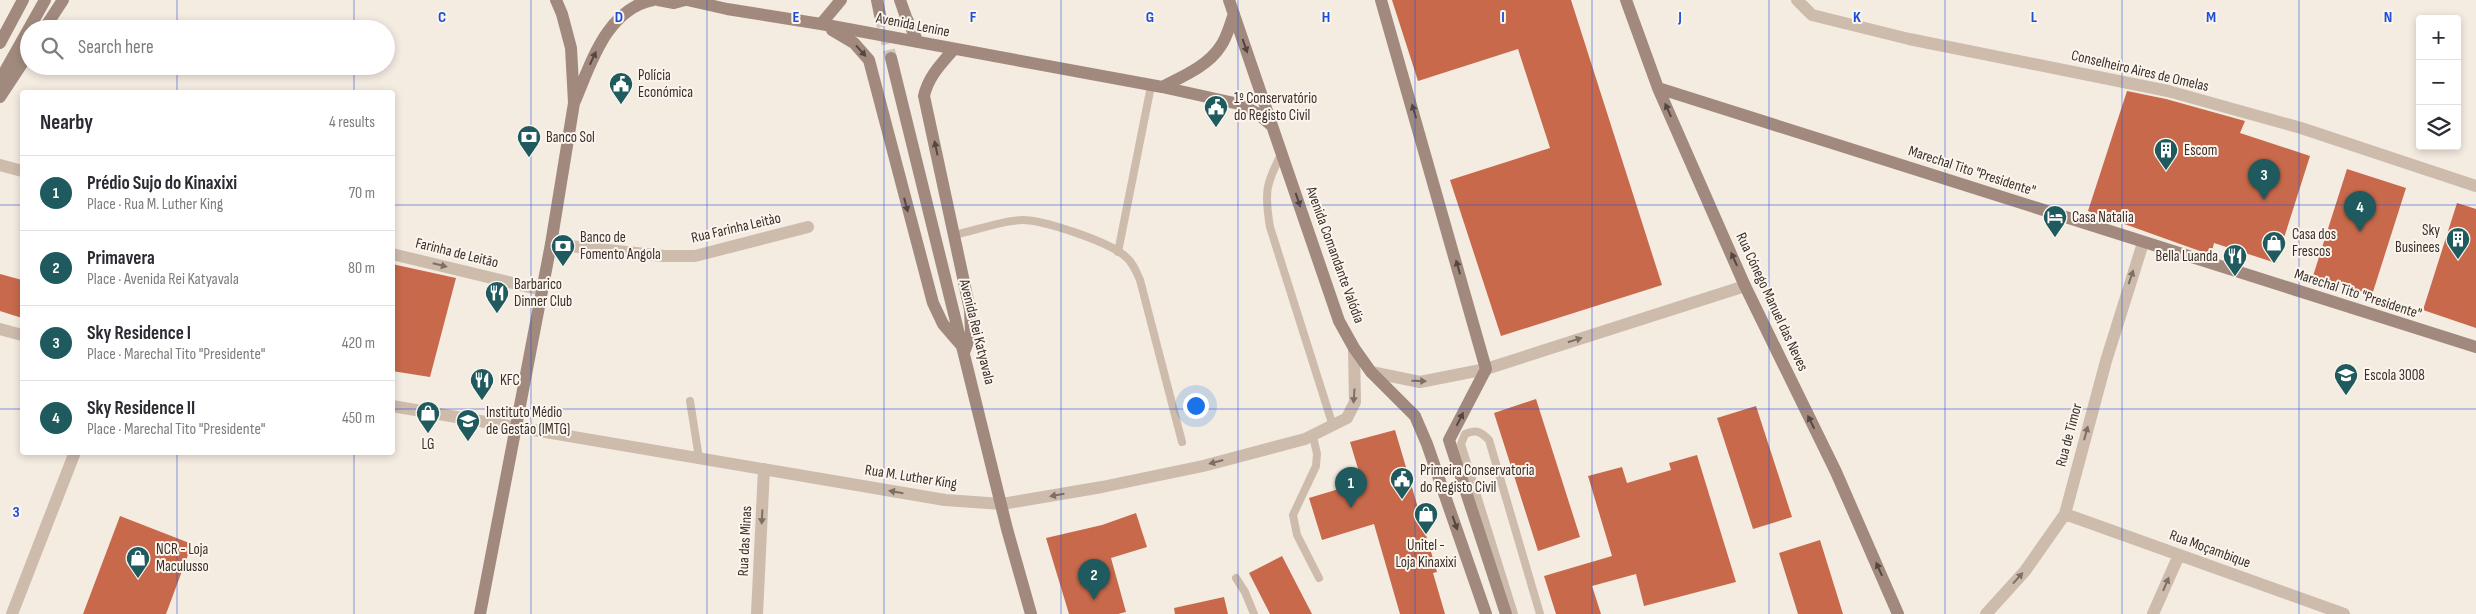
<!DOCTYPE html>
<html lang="en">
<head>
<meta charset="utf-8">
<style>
  :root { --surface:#fff; --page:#f2f2f3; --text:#2b2b33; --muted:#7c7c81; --line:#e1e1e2; --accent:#1f5a5e }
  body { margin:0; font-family:"Sofia Sans Condensed",sans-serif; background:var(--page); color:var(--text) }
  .controls { position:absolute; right:15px; top:15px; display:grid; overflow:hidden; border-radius:5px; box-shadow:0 2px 8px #0003 }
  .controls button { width:45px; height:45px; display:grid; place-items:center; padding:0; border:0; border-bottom:1px solid var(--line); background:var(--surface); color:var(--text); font:25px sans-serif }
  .you { position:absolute; left:1195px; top:405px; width:18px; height:18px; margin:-12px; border:4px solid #fff; border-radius:50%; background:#1a73e8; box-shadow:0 0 0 8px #1a73e833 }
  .badge { display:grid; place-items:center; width:32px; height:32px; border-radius:50%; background:var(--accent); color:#fff; font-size:16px; font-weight:700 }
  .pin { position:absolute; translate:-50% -41px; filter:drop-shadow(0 1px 2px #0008) }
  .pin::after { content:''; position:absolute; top:26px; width:18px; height:15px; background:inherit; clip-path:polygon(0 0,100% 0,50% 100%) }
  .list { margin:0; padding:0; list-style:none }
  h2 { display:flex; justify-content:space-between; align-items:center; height:65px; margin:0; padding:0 20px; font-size:21px }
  h2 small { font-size:16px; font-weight:400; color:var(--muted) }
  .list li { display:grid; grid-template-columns:32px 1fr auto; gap:15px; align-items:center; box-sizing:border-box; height:75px; padding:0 20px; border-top:1px solid var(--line) }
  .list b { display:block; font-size:19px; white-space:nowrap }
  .list p { margin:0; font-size:16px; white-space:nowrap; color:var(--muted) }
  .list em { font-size:16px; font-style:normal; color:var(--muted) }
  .icon { flex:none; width:28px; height:28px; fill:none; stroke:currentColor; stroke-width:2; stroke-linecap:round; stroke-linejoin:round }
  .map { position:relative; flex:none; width:2476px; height:614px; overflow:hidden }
  .search { position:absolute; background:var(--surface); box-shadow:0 2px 8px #0003; left:20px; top:20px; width:375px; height:55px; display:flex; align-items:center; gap:12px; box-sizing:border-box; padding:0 18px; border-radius:28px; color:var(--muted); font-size:19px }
  .panel { position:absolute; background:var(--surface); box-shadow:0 2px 8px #0003; left:20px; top:90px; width:375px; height:365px; border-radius:5px }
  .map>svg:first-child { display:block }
  .building { fill:#c8694b }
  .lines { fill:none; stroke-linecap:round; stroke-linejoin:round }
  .secondary-tunnel { stroke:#cfc6bd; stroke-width:12; stroke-dasharray:12 6; stroke-linecap:butt }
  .lane { stroke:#cdbbac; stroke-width:8 }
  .street { stroke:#cdbbac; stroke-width:12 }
  .secondary { stroke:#a18a7d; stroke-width:12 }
  .oneway { fill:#544640 }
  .oneway2 { fill:#7d6f65 }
  .grid { fill:none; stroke:#1d4ed8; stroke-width:1; stroke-opacity:0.55 }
  .labels { text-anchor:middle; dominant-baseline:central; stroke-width:4; stroke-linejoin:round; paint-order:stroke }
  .street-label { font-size:15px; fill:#3b302b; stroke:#fbf5ee }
  .poi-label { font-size:15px; fill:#3b302b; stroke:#fbf5ee; text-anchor:start }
  .grid-label { font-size:16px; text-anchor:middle; font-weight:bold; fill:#1d4ed8; stroke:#fbf5ee; stroke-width:4; stroke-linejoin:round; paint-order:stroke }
</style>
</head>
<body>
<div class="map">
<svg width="2476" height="614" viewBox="0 0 2476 614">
  <rect width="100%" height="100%" fill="#f4ebe1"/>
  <path class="building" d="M1392,0H1571L1662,285L1501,336L1450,180L1550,148L1518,49L1418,81Z
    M2127,91L2166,99L2245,121L2240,133L2310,156L2276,263L2214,243L2211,255L2088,211Z
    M2347,169L2406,188L2372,295L2313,276Z
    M2457,203L2476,209V328L2423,310Z
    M392,264L456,278L430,377L392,371Z
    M0,274L22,280V318L0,311Z
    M1536,399L1580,537L1538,551L1494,413Z
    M1756,406L1792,517L1753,529L1717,418Z
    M1395,430L1437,572L1433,573L1445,614H1400L1374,524L1322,540L1309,498L1362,482L1350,442Z
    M1697,455L1736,582L1644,606L1636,574L1592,586L1601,614H1556L1544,576L1612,556L1588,476L1622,467L1627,483L1671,470L1669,463Z
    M1136,513L1147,547L1111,558L1126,612L1118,614H1069L1046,538L1102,525Z
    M120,516L192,544L166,614H83Z
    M1820,540L1843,614H1798L1779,553Z
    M1282,556L1312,614H1270L1249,573Z
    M1224,597L1228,614H1175L1174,608Z"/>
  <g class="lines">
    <path class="secondary-tunnel" d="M880,15L891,58"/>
    <path class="lane" d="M1282,153C1266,183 1264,192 1270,227L1333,426
      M954,235C973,231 1004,220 1022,220C1044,220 1110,242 1126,257C1133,263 1136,271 1140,280L1182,442
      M1118,252L1151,86
      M690,401L699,458
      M1313,436L1317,454L1316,466L1293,515L1297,535L1319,578
      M1236,578L1245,592L1254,614
      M1514,614L1461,444L1465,434C1477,429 1481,432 1489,440L1540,614"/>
    <path class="street" d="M1797,0L1812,15L1909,39L2168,91L2301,128L2476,186
      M0,165L22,171
      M551,244L664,256H695L808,227
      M392,254L542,290
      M0,329L22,335
      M1371,372L1420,382L1486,369L1745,286
      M392,406L945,500L1002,504L1102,487L1203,466L1305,439L1347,418L1355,402L1354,348
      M2065,514L2344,614
      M12,614L75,452
      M757,614L764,469
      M1986,614L2025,571L2065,514L2106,361L2143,243
      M2153,614L2179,555"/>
    <path class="secondary" d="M658,0L674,3L685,0
      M687,0L727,9L821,24L1162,87L1239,104L1257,113L1272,126
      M877,0L880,15
      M900,0L906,17L918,42
      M1229,0L1339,321L1354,348L1371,372L1415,416L1427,444L1486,614
      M1381,0L1486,369L1449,440L1506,614
      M1626,0L1658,88L1745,286L1836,472L1898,614
      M821,24L841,0
      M44,29L63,0
      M832,30L854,43L869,60L933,303L943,324L962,346
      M0,43L23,0
      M954,49C941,64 928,77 924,96L970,310L971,332L965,350
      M891,58L1007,529L1031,614
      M0,80L45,0
      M1162,87C1181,77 1208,66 1220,47C1227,38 1230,24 1234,14
      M1658,88L2476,347
      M0,97L29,53
      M575,101C591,63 607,9 653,0
      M480,614L551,244L574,103L571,48L562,14L556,0"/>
  </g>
  <defs><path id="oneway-solid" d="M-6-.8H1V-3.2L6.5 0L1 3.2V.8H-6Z" transform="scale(1.25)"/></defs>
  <g class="oneway">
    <use href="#oneway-solid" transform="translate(1245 46) rotate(71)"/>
    <use href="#oneway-solid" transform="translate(861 51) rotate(48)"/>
    <use href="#oneway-solid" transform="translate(593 58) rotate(-65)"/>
    <use href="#oneway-solid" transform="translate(1668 110) rotate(-114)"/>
    <use href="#oneway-solid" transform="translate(1414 111) rotate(-106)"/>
    <use href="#oneway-solid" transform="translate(936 148) rotate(-102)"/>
    <use href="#oneway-solid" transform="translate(1298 200) rotate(71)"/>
    <use href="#oneway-solid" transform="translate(906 205) rotate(75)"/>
    <use href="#oneway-solid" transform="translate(1734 259) rotate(-114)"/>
    <use href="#oneway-solid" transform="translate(1458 267) rotate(-106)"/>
    <use href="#oneway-solid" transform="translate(1460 419) rotate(-63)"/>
    <use href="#oneway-solid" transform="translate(1811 422) rotate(-116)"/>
    <use href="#oneway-solid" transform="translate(1455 523) rotate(71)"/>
    <use href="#oneway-solid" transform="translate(1879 569) rotate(-114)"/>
  </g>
  <g class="oneway2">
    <use href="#oneway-solid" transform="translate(440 265) rotate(14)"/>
    <use href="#oneway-solid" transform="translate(2131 277) rotate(-71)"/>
    <use href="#oneway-solid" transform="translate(1575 340) rotate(-18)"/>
    <use href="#oneway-solid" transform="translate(1419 381) rotate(2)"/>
    <use href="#oneway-solid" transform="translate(1354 396) rotate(94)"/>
    <use href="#oneway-solid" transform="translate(2086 433) rotate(-75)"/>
    <use href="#oneway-solid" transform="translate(1216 462) rotate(165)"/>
    <use href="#oneway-solid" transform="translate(896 492) rotate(-170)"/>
    <use href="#oneway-solid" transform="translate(1057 495) rotate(170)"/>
    <use href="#oneway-solid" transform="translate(762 517) rotate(93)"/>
    <use href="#oneway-solid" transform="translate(2018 578) rotate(-48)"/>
    <use href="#oneway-solid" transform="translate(2166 584) rotate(-67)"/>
  </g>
  <path class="grid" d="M177,0V29M354,0V29M531,0V614M707,0V614M884,0V614M1061,0V614M1238,0V614M1415,0V614M1592,0V614M1769,0V614M1945,0V614M2122,0V614M2299,0V614M177,66V92M354,66V92M0,205H22M392,205H2476M0,409H22M392,409H2476M177,452V614M354,452V614"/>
  <defs>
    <g id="civic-pin" transform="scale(1.25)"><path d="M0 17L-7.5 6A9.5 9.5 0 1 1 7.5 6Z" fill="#1f5a5e" stroke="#fbf5ee"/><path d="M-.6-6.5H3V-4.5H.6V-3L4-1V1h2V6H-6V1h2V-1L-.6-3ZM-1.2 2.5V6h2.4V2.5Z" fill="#fff"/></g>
    <g id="bank-pin" transform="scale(1.25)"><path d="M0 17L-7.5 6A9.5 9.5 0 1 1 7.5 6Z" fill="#1f5a5e" stroke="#fbf5ee"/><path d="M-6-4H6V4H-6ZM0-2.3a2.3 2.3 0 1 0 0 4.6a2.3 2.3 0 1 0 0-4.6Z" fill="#fff"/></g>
    <g id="building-pin" transform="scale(1.25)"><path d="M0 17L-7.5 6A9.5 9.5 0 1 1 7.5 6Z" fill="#1f5a5e" stroke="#fbf5ee"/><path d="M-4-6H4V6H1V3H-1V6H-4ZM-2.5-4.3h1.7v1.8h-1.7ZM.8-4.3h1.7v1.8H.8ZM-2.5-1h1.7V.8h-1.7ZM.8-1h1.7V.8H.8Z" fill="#fff"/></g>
    <g id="hotel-pin" transform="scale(1.25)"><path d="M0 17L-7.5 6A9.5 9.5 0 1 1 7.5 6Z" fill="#1f5a5e" stroke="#fbf5ee"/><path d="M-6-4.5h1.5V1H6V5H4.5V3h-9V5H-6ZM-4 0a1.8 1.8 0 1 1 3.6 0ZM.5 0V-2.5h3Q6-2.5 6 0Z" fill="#fff"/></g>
    <g id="shop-pin" transform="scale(1.25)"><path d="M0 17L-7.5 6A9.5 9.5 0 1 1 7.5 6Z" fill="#1f5a5e" stroke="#fbf5ee"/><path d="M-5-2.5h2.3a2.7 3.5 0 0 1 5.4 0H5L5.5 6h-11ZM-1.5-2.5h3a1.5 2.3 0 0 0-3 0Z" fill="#fff"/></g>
    <g id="restaurant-pin" transform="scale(1.25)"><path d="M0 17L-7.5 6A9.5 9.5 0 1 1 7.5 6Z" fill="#1f5a5e" stroke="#fbf5ee"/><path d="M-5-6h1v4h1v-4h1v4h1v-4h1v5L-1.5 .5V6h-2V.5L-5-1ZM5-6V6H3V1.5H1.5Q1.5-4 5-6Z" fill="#fff"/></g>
    <g id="school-pin" transform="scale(1.25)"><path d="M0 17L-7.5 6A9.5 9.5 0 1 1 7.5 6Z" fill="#1f5a5e" stroke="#fbf5ee"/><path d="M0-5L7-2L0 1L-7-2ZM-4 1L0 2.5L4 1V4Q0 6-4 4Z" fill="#fff"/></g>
  </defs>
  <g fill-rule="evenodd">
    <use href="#civic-pin" x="621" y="84"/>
    <use href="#civic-pin" x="1216" y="107"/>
    <use href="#bank-pin" x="529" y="137"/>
    <use href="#building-pin" x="2166" y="150"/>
    <use href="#hotel-pin" x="2055" y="217"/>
    <use href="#building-pin" x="2458" y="239"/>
    <use href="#shop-pin" x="2274" y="243"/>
    <use href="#bank-pin" x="563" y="246"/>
    <use href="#restaurant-pin" x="2235" y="256"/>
    <use href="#restaurant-pin" x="497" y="293"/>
    <use href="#school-pin" x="2346" y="375"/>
    <use href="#restaurant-pin" x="482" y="380"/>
    <use href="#shop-pin" x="428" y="413"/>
    <use href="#school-pin" x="468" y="421"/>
    <use href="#civic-pin" x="1402" y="479"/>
    <use href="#shop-pin" x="1426" y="514"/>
    <use href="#shop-pin" x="138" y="558"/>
  </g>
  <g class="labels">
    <g class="street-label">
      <text transform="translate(913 25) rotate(11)">Avenida Lenine</text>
      <text transform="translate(2140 71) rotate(13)">Conselheiro Aires de Omelas</text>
      <text transform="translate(1972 171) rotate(18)">Marechal Tito "Presidente"</text>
      <text transform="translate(736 228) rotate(-13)">Rua Farinha Leitào</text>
      <text transform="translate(457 253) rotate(14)">Farinha de Leitão</text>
      <text transform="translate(1335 255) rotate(70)">Avenida Comandante Valódia</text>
      <text transform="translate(2358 294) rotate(18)">Marechal Tito "Presidente"</text>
      <text transform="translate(1772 302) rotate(65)">Rua Cónego Manuel das Neves</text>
      <text transform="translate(977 332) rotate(76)">Avenida Rei Katyavala</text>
      <text transform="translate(2069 435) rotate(-75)">Rua de Timor</text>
      <text transform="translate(911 477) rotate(9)">Rua M. Luther King</text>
      <text transform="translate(745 541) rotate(-87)">Rua das Minas</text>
      <text transform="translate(2210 549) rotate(20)">Rua Moçambique</text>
    </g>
    <g class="poi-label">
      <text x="638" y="75">Polícia<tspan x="638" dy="17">Económica</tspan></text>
      <text x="1234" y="98">1º Conservatório<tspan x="1234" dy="17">do Registo Civil</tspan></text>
      <text x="546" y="137">Banco Sol</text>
      <text x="2184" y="150">Escom</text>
      <text x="2072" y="217">Casa Natalia</text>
      <text x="2440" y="230" text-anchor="end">Sky<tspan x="2440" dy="17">Businees</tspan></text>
      <text x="2292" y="234">Casa dos<tspan x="2292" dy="17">Frescos</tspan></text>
      <text x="580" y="237">Banco de<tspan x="580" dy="17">Fomento Angola</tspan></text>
      <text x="2218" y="256" text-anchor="end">Bella Luanda</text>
      <text x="514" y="284">Barbarico<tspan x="514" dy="17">Dinner Club</tspan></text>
      <text x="2364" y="375">Escola 3008</text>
      <text x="500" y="380">KFC</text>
      <text x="486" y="412">Instituto Médio<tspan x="486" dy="17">de Gestão (IMTG)</tspan></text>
      <text x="428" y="444" text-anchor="middle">LG</text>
      <text x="1420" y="470">Primeira Conservatoria<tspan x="1420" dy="17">do Registo Civil</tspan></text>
      <text x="1426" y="545" text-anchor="middle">Unitel -<tspan x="1426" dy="17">Loja Kinaxixi</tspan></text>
      <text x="156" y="549">NCR - Loja<tspan x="156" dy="17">Maculusso</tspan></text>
    </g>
  </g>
  <g class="grid-label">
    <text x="442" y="22">C</text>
    <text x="619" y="22">D</text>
    <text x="796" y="22">E</text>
    <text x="973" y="22">F</text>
    <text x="1150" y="22">G</text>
    <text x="1326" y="22">H</text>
    <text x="1503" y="22">I</text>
    <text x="1680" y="22">J</text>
    <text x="1857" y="22">K</text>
    <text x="2034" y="22">L</text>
    <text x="2211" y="22">M</text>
    <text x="2388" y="22">N</text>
    <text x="16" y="517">3</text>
  </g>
</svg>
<div class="controls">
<button>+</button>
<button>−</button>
<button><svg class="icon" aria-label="layers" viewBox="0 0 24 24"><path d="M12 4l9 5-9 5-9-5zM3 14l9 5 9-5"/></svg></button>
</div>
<div class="you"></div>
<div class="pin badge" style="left:1351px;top:508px">1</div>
<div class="pin badge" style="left:1094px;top:600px">2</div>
<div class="pin badge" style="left:2264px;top:200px">3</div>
<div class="pin badge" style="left:2360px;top:232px">4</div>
<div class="search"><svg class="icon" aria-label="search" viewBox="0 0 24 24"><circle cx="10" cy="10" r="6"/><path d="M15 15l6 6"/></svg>Search here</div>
<section class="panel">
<h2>Nearby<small>4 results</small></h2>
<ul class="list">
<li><span class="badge">1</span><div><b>Prédio Sujo do Kinaxixi</b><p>Place · Rua M. Luther King</p></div><em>70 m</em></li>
<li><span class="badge">2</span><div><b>Primavera</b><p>Place · Avenida Rei Katyavala</p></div><em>80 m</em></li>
<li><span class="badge">3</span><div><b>Sky Residence I</b><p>Place · Marechal Tito &quot;Presidente&quot;</p></div><em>420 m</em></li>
<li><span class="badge">4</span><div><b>Sky Residence II</b><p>Place · Marechal Tito &quot;Presidente&quot;</p></div><em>450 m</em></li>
</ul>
</section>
</div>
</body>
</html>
